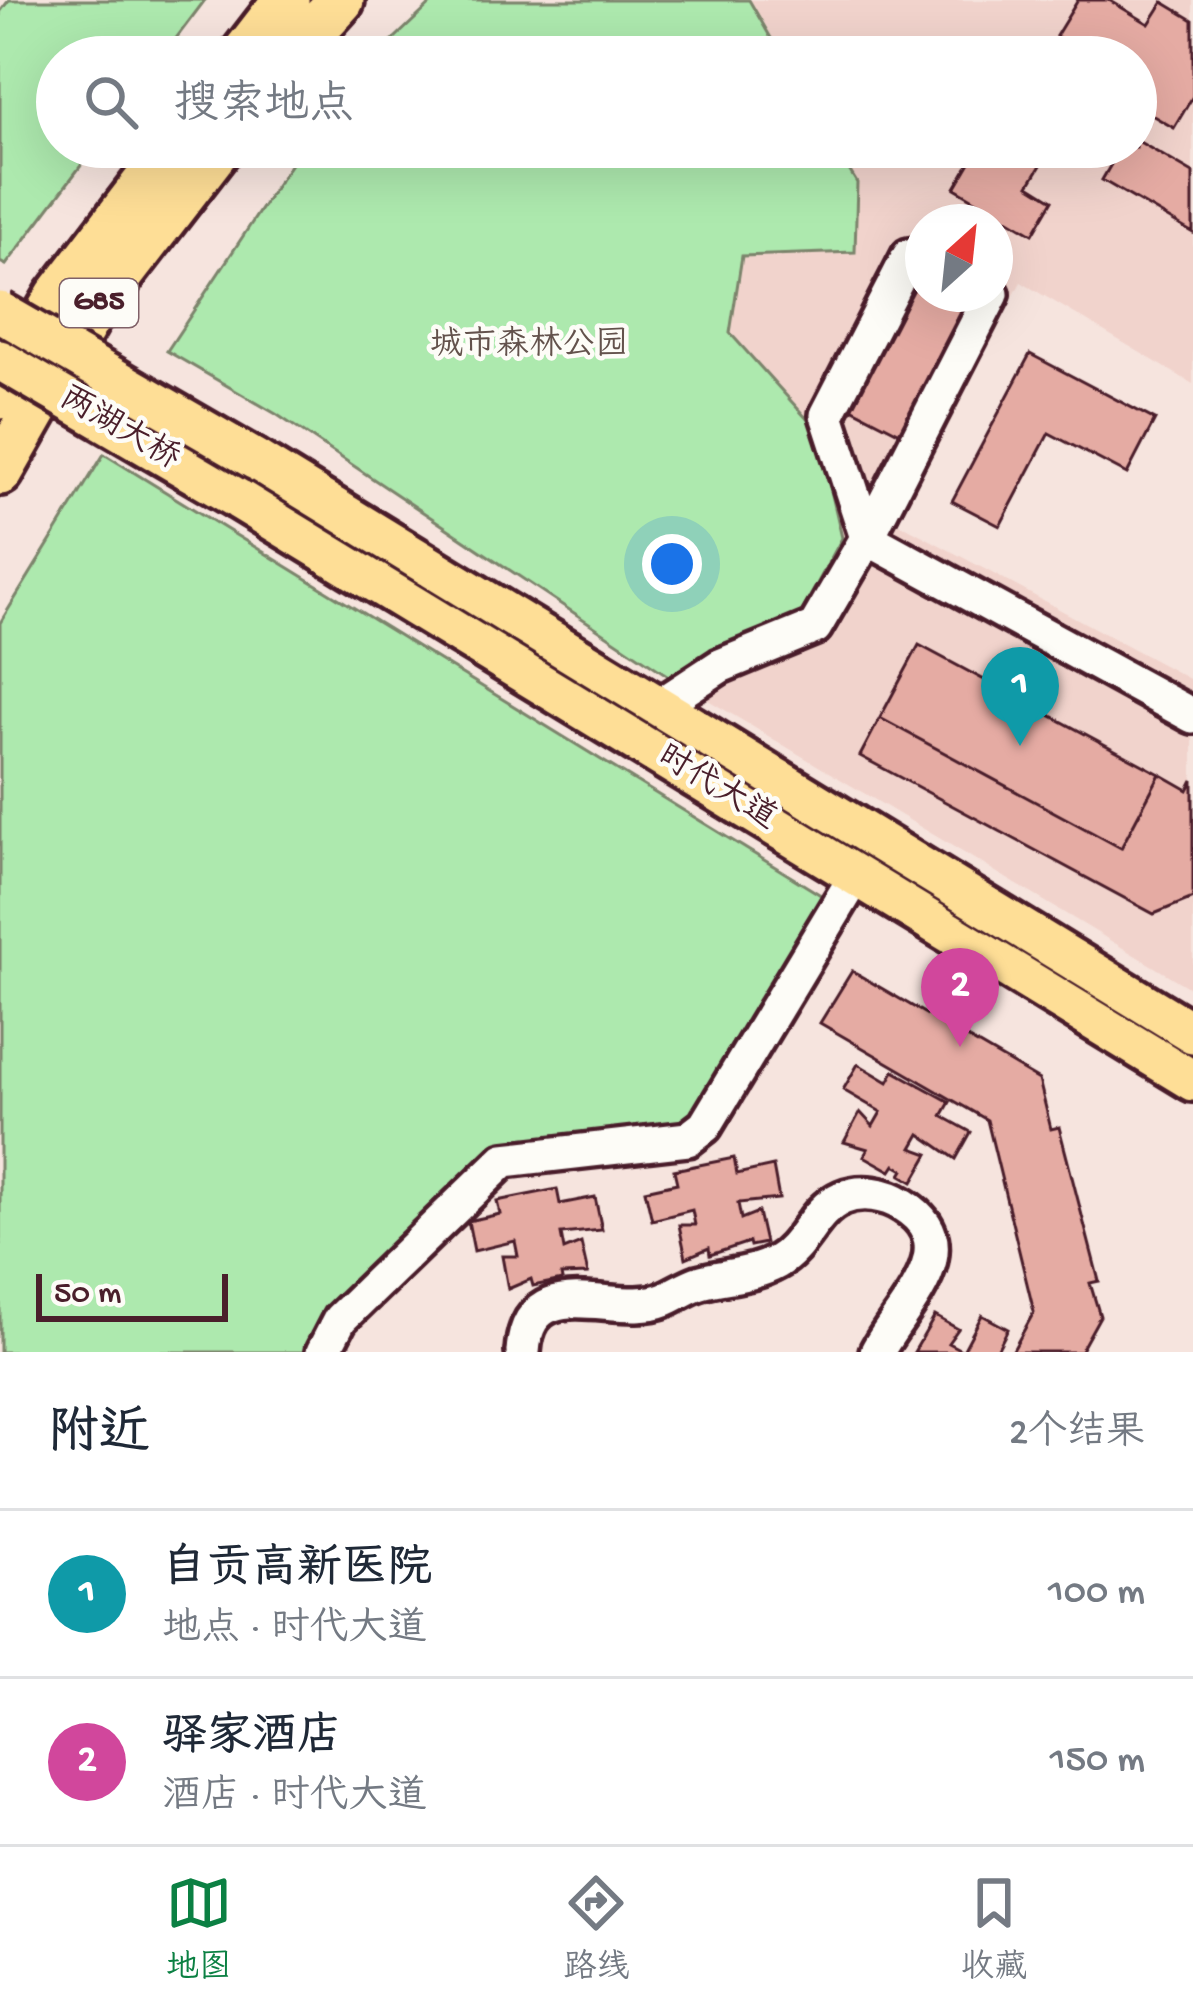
<!DOCTYPE html>
<html lang="zh">
<head>
<meta charset="utf-8">
<style>
  :root { --surface:#fff; --page:#f2f2f3; --text:#1f2937; --muted:#747a83; --line:#e0e1e3; --accent:#0b8043 }
  body { margin:0; font-family:"Gochi Hand","LXGW WenKai TC",sans-serif; background:var(--page); color:var(--text) }
  .compass { position:absolute; left:905px; top:204px; width:108px; height:108px; border-radius:50%; background:var(--surface); box-shadow:0 12px 48px #0002; rotate:27deg }
  .scale { position:absolute; left:36px; bottom:30px; width:192px; box-sizing:border-box; padding-left:12px; border:6px solid #4a1f2b; border-top:0; font-size:33px; line-height:42px; white-space:nowrap; color:#4a1f2b; -webkit-text-stroke:9px #fdfcf7; paint-order:stroke }
  .you { position:absolute; left:672px; top:564px; width:42px; height:42px; margin:-30px; border:9px solid #fff; border-radius:50%; background:#1a73e8; box-shadow:0 0 0 18px #1a73e833 }
  .badge { display:grid; place-items:center; width:78px; height:78px; border-radius:50%; background:var(--accent); color:#fff; font-size:39px; font-weight:700 }
  .pin { position:absolute; translate:-50% -99px; filter:drop-shadow(0 3px 6px #0008) }
  .pin::after { content:''; position:absolute; top:63px; width:42px; height:36px; background:inherit; clip-path:polygon(0 0,100% 0,50% 100%) }
  .list { margin:0; padding:0; list-style:none }
  h2 { display:flex; justify-content:space-between; align-items:center; height:156px; margin:0; padding:0 48px; font-size:51px }
  h2 small { font-size:39px; font-weight:400; color:var(--muted) }
  .list li { display:grid; grid-template-columns:78px 1fr auto; gap:36px; align-items:center; box-sizing:border-box; height:168px; padding:0 48px; border-top:3px solid var(--line) }
  .list b { display:block; font-size:45px; white-space:nowrap }
  .list p { margin:0; font-size:39px; white-space:nowrap; color:var(--muted) }
  .list em { font-size:39px; font-style:normal; color:var(--muted) }
  .icon { flex:none; width:66px; height:66px; fill:none; stroke:currentColor; stroke-width:2; stroke-linecap:round; stroke-linejoin:round }
  .map { position:relative; flex:none; width:1193px; height:1352px; overflow:hidden }
  .search { position:absolute; background:var(--surface); box-shadow:0 12px 48px #0002; left:36px; right:36px; top:36px; height:132px; display:flex; align-items:center; gap:30px; box-sizing:border-box; padding:0 42px; border-radius:66px; color:var(--muted); font-size:45px }
  .sheet { height:492px; background:var(--surface) }
  nav { display:flex; justify-content:space-around; align-items:center; box-sizing:border-box; height:168px; border-top:3px solid var(--line); background:var(--surface); font-size:33px; color:var(--muted) }
  nav a { display:grid; justify-items:center; gap:6px }
  nav .on { color:var(--accent) }
  .map>svg:first-child { display:block }
  .built { fill:#f1d3cc; fill-rule:evenodd }
  .green { fill:#ade9ae; stroke:#7c846c; stroke-width:3 }
  .building { fill:#e5aba3; stroke:#4a1f2b; stroke-width:3 }
  .lines { fill:none; stroke-linecap:round; stroke-linejoin:round }
  .minor-casing { stroke:#4a1f2b; stroke-width:42 }
  .major-casing { stroke:#4a1f2b; stroke-width:48 }
  .highway-casing { stroke:#4a1f2b; stroke-width:54 }
  .minor { stroke:#fdfcf7; stroke-width:33 }
  .major { stroke:#fede96; stroke-width:39 }
  .highway { stroke:#fede96; stroke-width:45 }
  .major-bridge-casing { stroke:#4a1f2b; stroke-width:48; stroke-linecap:butt }
  .major-bridge { stroke:#fede96; stroke-width:39 }
  .labels { text-anchor:middle; dominant-baseline:central; stroke-width:9; stroke-linejoin:round; paint-order:stroke }
  .shield { fill:#fdfcf7; stroke:#806168; stroke-width:3 }
  .shield-label { font-size:30px; font-weight:bold; fill:#4a1f2b }
  .park-label { font-size:33px; fill:#63524c; stroke:#fdfcf7 }
  .street-label { font-size:33px; fill:#4a1f2b; stroke:#fdfcf7 }
</style>
</head>
<body>
<div class="map">
<svg width="1193" height="1352" viewBox="0 0 1193 1352">
  <rect width="100%" height="100%" fill="#f6e4de"/>
  <filter id="ink" filterUnits="userSpaceOnUse"><feTurbulence type="fractalNoise" baseFrequency=".00833" numOctaves="2"/><feDisplacementMap in="SourceGraphic" scale="24" xChannelSelector="R" yChannelSelector="G"/><feConvolveMatrix kernelMatrix="1 2 1 2 8 2 1 2 1" color-interpolation-filters="sRGB"/></filter>
  <g filter="url(#ink)">
    <path class="built" d="M749,0H1193V384L1021,282L895,521L1193,681V990L673,679L706,655L799,617L842,538L817,430L730,333L742,256L857,183L835,147H1136V57H782ZM923,222H995V294H923Z"/>
    <path class="green" d="M9,0H205L162,57H57V147H95L6,265L0,262V12Z
      M435,0H749L782,57H375Z
      M302,147H835L857,183L855,252L742,256L730,333L817,430L842,538L799,617L706,655L673,679L276,414L167,351Z
      M104,454L824,897L692,1123L497,1144L321,1316L313,1352H0V623Z"/>
    <path class="building" d="M1078,0H1109L1149,24L1163,2L1193,20V96L1174,128L1136,106V57H1090L1056,36Z
      M1136,140L1193,173V233L1102,180L1121,147H1136Z
      M979,147H1052L1029,185L1053,200L1033,234L955,188Z
      M1052,147H1121L1111,162L1073,164L1048,153Z
      M918,266L923,268V294L977,297L906,436L846,405Z
      M1030,354L1155,420L1127,474L1049,433L1000,526L952,501Z
      M919,645L1160,774L1121,848L880,718Z
      M880,718L1121,848L1160,774L1188,790L1193,780V898L1154,914L860,756Z
      M852,971L1039,1080L1051,1129L1059,1127L1099,1281L1090,1283L1100,1316L1080,1352H1012L1034,1312L987,1120L820,1023Z
      M858,1064L888,1082L894,1071L950,1102L942,1116L971,1132L956,1159L920,1134L912,1148L929,1154L913,1182L901,1175L904,1170L895,1165L891,1171L864,1156L868,1149L844,1142L860,1112L873,1126L881,1112L843,1090Z
      M734,1158L737,1174L773,1166L779,1199L738,1203L741,1219L758,1212L765,1243L750,1246L749,1242L710,1255L709,1248L686,1258L679,1225H695L692,1210L652,1220L645,1190L677,1183L674,1170Z
      M557,1189L560,1204L595,1197L602,1230L561,1234L564,1250L581,1243L588,1274L561,1275L562,1280L533,1286L531,1279L508,1289L502,1256H518L515,1241L474,1251L468,1221L500,1214L497,1201Z
      M982,1315L1008,1329L996,1352H914L935,1316L958,1329L948,1343L963,1351Z"/>
    <g class="lines">
      <g class="minor-casing">
        <path id="minor" d="M992,294L867,538L1193,716
          M659,706L720,666L815,627L867,538L827,415L909,256L923,254
          M323,1352L340,1319L504,1160L688,1139L705,1126L857,874
          M523,1352C529,1266 616,1319 665,1299C676,1294 687,1287 698,1283C725,1275 752,1276 777,1262C805,1246 812,1211 842,1198C861,1190 886,1194 903,1205C970,1246 900,1308 877,1352"/>
      </g>
      <g class="major-casing">
        <path id="major" d="M256,460L1193,1033
          M238,499L1193,1081"/>
      </g>
      <g class="highway-casing">
        <path id="highway" d="M242,57L286,0
          M289,57L341,0
          M0,396L58,297L173,147
          M0,472L88,317L219,147"/>
      </g>
      <use href="#minor" class="minor"/>
      <use href="#major" class="major"/>
      <use href="#highway" class="highway"/>
      <g class="major-bridge-casing">
        <path id="major-bridge" d="M0,312L256,460
          M0,360L238,499"/>
      </g>
      <use href="#major-bridge" class="major-bridge"/>
    </g>
  </g>
  <g class="labels">
    <rect class="shield" x="60" y="279" width="78" height="48" rx="9"/>
    <g class="shield-label">
      <text x="99" y="303">G85</text>
    </g>
    <g class="park-label">
      <text x="529" y="347">城市森林公园</text>
    </g>
    <g class="street-label">
      <text transform="translate(119 430) rotate(30)">两湖大桥</text>
      <text transform="translate(716 789) rotate(31)">时代大道</text>
    </g>
  </g>
</svg>
<svg class="compass" viewBox="-18 -18 36 36"><path d="M0-13l5 13h-10z" fill="#e53935"/><path d="M0 13l5-13h-10z" fill="#747a83"/></svg>
<div class="scale">50 m</div>
<div class="you"></div>
<div class="pin badge" style="left:1020px;top:746px;background:#0f9aa8">1</div>
<div class="pin badge" style="left:960px;top:1047px;background:#d1479c">2</div>
<div class="search"><svg class="icon" aria-label="search" viewBox="0 0 24 24"><circle cx="10" cy="10" r="6"/><path d="M15 15l6 6"/></svg>搜索地点</div>
</div>
<section class="sheet">
<h2>附近<small>2个结果</small></h2>
<ul class="list">
<li><span class="badge" style="background:#0f9aa8">1</span><div><b>自贡高新医院</b><p>地点 · 时代大道</p></div><em>100 m</em></li>
<li><span class="badge" style="background:#d1479c">2</span><div><b>驿家酒店</b><p>酒店 · 时代大道</p></div><em>150 m</em></li>
</ul>
</section>
<nav>
<a class="on"><svg class="icon" aria-label="map" viewBox="0 0 24 24"><path d="M3 6l6-2 6 2 6-2v14l-6 2-6-2-6 2zM9 4v14M15 6v14"/></svg>地图</a>
<a><svg class="icon" aria-label="directions" viewBox="0 0 24 24"><path d="M12 3l9 9-9 9-9-9zM9 14v-3h6M13 9l2 2-2 2"/></svg>路线</a>
<a><svg class="icon" aria-label="saved" viewBox="0 0 24 24"><path d="M7 4h10v16l-5-4-5 4z"/></svg>收藏</a>
</nav>
</body>
</html>
